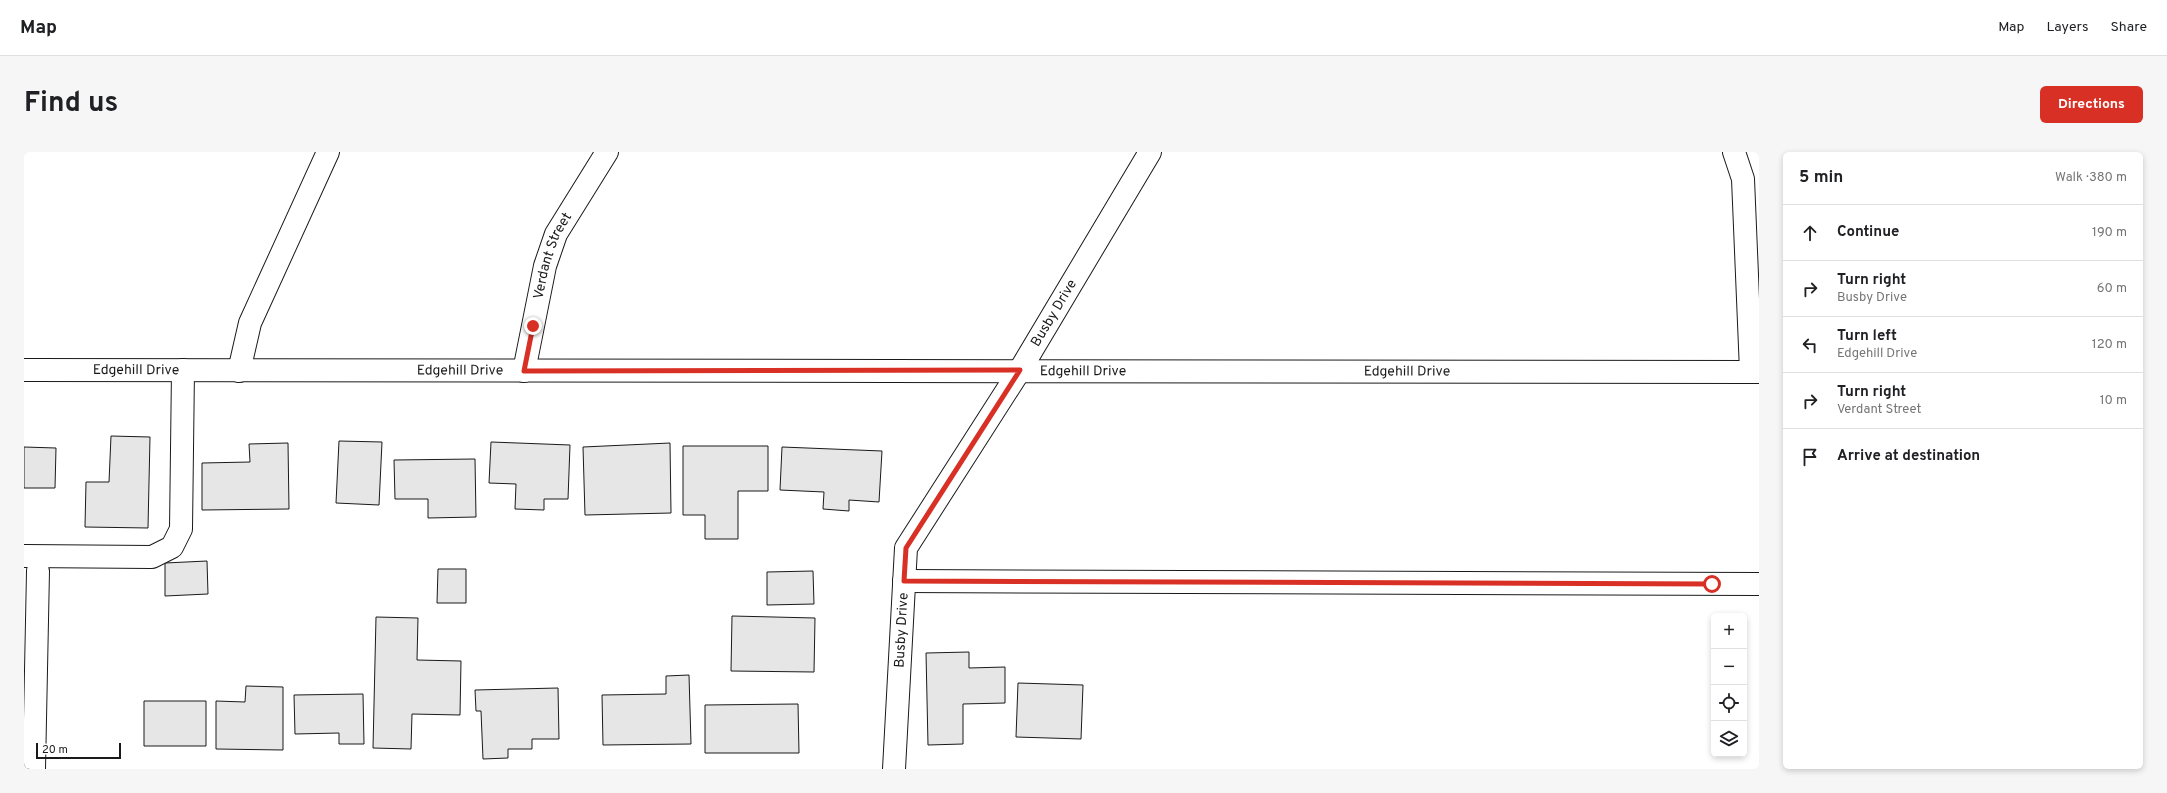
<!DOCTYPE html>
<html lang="en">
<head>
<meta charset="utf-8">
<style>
  :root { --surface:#fff; --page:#f6f6f6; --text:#202124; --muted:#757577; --line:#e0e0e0; --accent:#d93025 }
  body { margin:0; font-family:Overpass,sans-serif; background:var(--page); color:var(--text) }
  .controls { position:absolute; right:12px; bottom:12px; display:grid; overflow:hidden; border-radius:6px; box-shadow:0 2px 6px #0003 }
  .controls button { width:36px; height:36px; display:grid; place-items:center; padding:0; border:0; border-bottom:1px solid var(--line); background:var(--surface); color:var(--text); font:20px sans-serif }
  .scale { position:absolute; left:12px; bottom:10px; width:85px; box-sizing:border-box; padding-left:4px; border:2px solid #1a1a1a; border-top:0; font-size:11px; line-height:14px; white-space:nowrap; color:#1a1a1a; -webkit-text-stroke:3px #fff; paint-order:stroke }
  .stop { position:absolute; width:12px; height:12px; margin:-9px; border:3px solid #d93025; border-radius:50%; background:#fff }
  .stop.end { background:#d93025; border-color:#fff; box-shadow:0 1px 4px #0008 }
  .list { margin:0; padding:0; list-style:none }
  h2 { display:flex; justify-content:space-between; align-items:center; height:52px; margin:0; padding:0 16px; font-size:17px }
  h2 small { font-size:13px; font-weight:400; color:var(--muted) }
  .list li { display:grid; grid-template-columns:26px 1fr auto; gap:12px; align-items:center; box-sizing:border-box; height:56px; padding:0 16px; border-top:1px solid var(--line) }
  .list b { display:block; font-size:15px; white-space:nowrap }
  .list p { margin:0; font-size:13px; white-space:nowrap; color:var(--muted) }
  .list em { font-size:13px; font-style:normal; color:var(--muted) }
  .icon { flex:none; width:22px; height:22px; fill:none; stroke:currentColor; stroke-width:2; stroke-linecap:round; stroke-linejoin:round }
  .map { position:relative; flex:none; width:1735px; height:617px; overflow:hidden; border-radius:6px }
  header { display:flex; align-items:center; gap:24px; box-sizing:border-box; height:56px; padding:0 20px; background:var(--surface); border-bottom:1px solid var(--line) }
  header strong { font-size:19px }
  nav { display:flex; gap:22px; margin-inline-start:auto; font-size:14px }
  .intro { display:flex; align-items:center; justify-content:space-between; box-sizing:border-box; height:96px; padding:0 24px }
  h1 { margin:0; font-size:28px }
  .button { padding:10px 18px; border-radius:6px; background:var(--accent); color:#fff; font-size:14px; font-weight:700 }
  main { display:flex; gap:24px; padding:0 24px }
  aside { flex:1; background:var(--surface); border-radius:6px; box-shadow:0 2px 6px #0003 }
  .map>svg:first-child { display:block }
  .building { fill:#e6e6e6; stroke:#1a1a1a }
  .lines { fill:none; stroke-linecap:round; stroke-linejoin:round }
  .minor-casing { stroke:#1a1a1a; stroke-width:24 }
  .minor { stroke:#fff; stroke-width:22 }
  .route { stroke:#d93025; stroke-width:5 }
  .labels { text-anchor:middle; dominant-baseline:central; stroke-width:3; stroke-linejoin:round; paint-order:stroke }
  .street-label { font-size:14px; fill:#1a1a1a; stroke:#fff }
</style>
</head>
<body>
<header>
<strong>Map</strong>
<nav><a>Map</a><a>Layers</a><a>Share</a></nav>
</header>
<div class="intro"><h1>Find us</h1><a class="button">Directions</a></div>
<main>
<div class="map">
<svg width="1735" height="617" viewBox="0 0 1735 617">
  <rect width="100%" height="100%" fill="#fff"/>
  <path class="building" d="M87,284L126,285L124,376L61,375L62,330H85Z
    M315,289L358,290L355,353L312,351Z
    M467,290L546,293L544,347H520V358L491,357L492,332L465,331Z
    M264,291L265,357L178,358V311L226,310L225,292Z
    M646,291L647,361L561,363L559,295Z
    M659,294H744V339H714V387H681V363H659Z
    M0,295L32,296L31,336H0Z
    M758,295L858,299L855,350L825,348V359L799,357L800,340L756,338Z
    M451,307L452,365L404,366V347H371L370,308Z
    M183,409L184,442L141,444V411Z
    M414,417H442V451H413Z
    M789,419L790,452L743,453V420Z
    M708,464L791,466L790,520L707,519Z
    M352,465L394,466L393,508L437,509L436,563L388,562L387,597L349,596Z
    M945,500V516L981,515V551L939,552V592L904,593L902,501Z
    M665,523L667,592L579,593L578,543L642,542V524Z
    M994,531L1059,533L1057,587L992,585Z
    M222,534L259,535V598L192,597V549L221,550Z
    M534,536L535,587H508V597H484V606L459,607L457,559H452L451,538Z
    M339,542L340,592H315V581L271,582L270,543Z
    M120,549H182V594H120Z
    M774,552L775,601H681V553Z"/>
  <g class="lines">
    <g class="minor-casing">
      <g id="minor">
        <path d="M1710,0L1719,27L1727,219"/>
        <path id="s1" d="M0,218L1735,220"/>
        <path d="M215,219L226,171L304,0"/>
        <path id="s2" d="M500,219L521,114L532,82L583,0"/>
        <path d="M0,404L128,405L148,395L157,377L159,218"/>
        <path d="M880,429L1735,432"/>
        <path d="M10,617L14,419"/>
        <path id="s3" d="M870,617L882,396L996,218L1126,0"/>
      </g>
    </g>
    <use href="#minor" class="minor"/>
  </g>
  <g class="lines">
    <path class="route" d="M509,174L500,219L996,218L882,396L880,429L1688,432"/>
  </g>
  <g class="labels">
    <g class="street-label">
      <text stroke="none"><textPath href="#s2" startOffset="119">Verdant Street</textPath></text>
      <text stroke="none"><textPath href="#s3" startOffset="499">Busby Drive</textPath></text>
      <text stroke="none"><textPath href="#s1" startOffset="112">Edgehill Drive</textPath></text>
      <text stroke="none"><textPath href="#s1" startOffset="1059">Edgehill Drive</textPath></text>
      <text stroke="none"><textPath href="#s1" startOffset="436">Edgehill Drive</textPath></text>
      <text stroke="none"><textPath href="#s1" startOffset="1383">Edgehill Drive</textPath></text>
      <text stroke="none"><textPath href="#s3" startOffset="139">Busby Drive</textPath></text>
    </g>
  </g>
</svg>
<div class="controls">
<button>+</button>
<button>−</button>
<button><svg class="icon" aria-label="locate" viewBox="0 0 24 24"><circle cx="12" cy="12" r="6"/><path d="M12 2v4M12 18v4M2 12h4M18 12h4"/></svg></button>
<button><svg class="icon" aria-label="layers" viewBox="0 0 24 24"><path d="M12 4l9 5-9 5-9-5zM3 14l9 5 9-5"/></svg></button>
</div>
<div class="scale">20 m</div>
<div class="stop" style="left:1688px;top:432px"></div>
<div class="stop end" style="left:509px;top:174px"></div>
</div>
<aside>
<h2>5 min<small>Walk · 380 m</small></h2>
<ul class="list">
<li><svg class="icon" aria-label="ahead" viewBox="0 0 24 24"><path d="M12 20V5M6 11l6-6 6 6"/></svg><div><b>Continue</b></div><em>190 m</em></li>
<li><svg class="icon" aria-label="right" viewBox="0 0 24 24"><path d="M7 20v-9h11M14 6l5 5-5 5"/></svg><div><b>Turn right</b><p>Busby Drive</p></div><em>60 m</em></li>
<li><svg class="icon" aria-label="left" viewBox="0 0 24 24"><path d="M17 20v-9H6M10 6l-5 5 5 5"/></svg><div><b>Turn left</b><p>Edgehill Drive</p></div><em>120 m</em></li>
<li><svg class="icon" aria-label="right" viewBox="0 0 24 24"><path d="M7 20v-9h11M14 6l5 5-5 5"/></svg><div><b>Turn right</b><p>Verdant Street</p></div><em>10 m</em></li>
<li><svg class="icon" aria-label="arrive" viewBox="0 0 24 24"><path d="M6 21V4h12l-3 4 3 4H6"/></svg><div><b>Arrive at destination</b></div></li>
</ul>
</aside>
</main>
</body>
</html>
